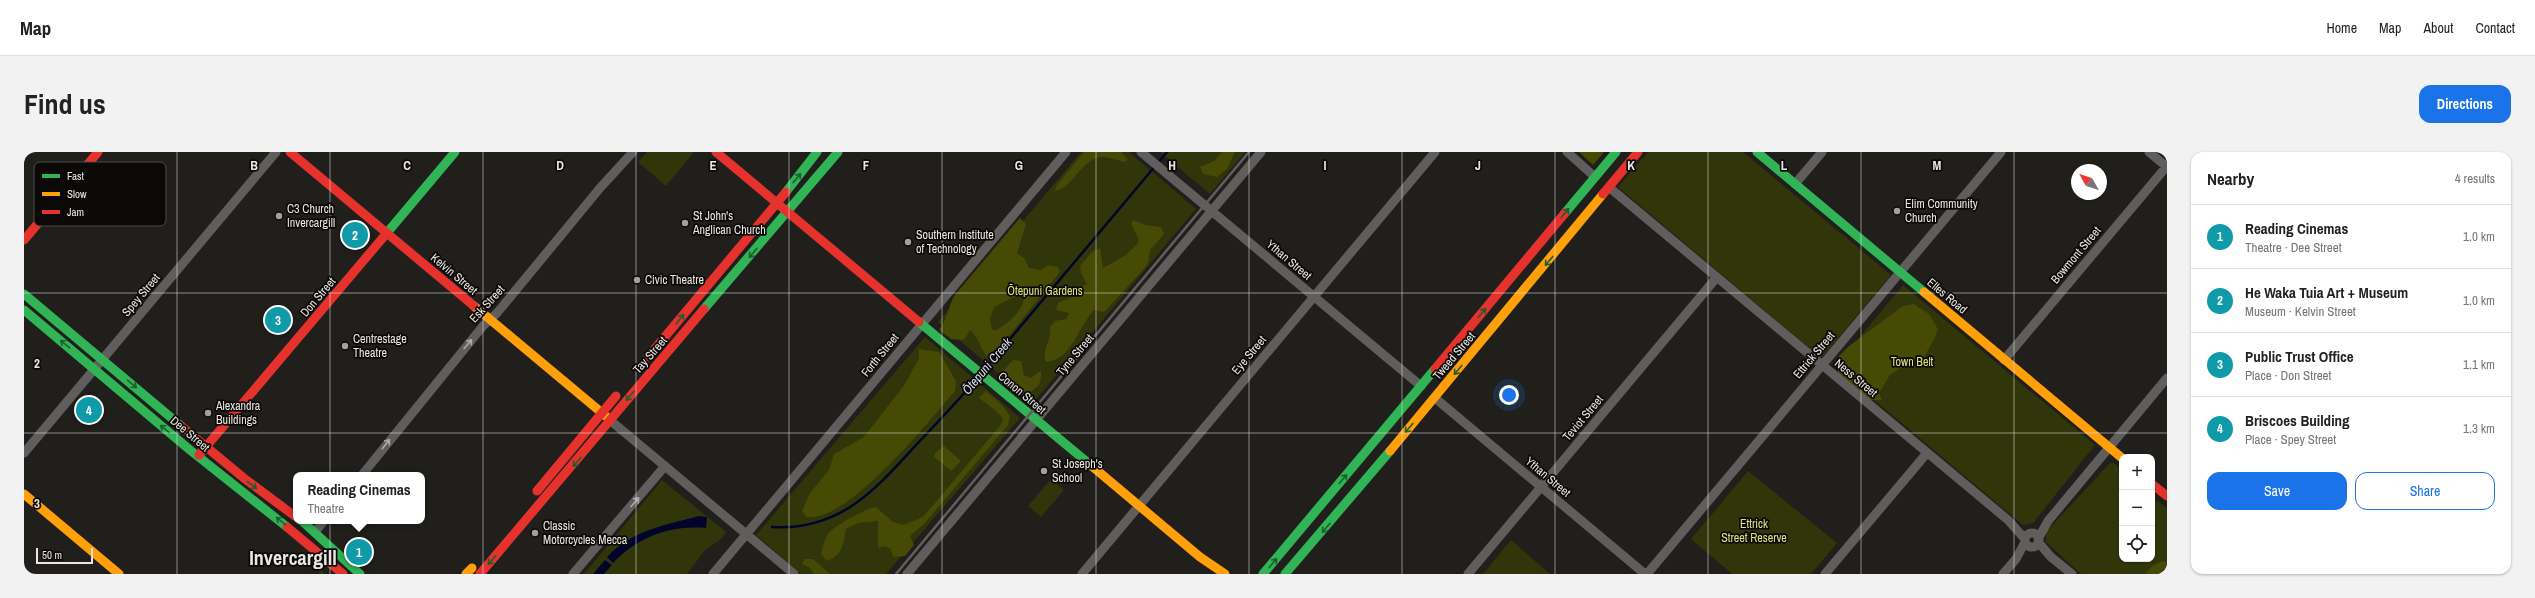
<!DOCTYPE html>
<html lang="en">
<head>
<meta charset="utf-8">
<style>
  :root { --surface:#fff; --page:#f2f2f2; --text:#222; --muted:#767676; --line:#e0e0e0; --accent:#1a73e8 }
  body { margin:0; font-family:"Archivo Narrow",sans-serif; background:var(--page); color:var(--text) }
  .controls { position:absolute; right:12px; bottom:12px; display:grid; overflow:hidden; border-radius:8px; box-shadow:0 1px 3px #0004 }
  .controls button { width:36px; height:36px; display:grid; place-items:center; padding:0; border:0; border-bottom:1px solid var(--line); background:var(--surface); color:var(--text); font:20px sans-serif }
  .compass { position:absolute; left:2047px; top:12px; width:36px; height:36px; border-radius:50%; background:var(--surface); box-shadow:0 1px 3px #0004; rotate:310deg }
  .scale { position:absolute; left:12px; bottom:10px; width:57px; box-sizing:border-box; padding-left:4px; border:2px solid #eae7e2; border-top:0; font-size:11px; line-height:14px; white-space:nowrap; color:#eae7e2; -webkit-text-stroke:3px #0b0907; paint-order:stroke }
  .you { position:absolute; left:1485px; top:243px; width:14px; height:14px; margin:-10px; border:3px solid #fff; border-radius:50%; background:#1a73e8; box-shadow:0 0 0 6px #1a73e833 }
  .badge { display:grid; place-items:center; width:26px; height:26px; border-radius:50%; background:var(--accent); color:#fff; font-size:13px; font-weight:700 }
  .pin { position:absolute; translate:-50% -50%; border:2px solid #fff; box-shadow:0 1px 4px #0006 }
  .popup { position:absolute; left:269px; top:320px; width:132px; height:52px; box-sizing:border-box; display:grid; place-content:center; border-radius:8px; background:var(--surface); filter:drop-shadow(0 1px 3px #0005); font-size:13px; white-space:nowrap; color:var(--muted) }
  .popup b { font-size:15px; color:var(--text) }
  .popup::after { content:''; position:absolute; left:50%; top:100%; margin-left:-8px; border:8px solid transparent; border-top-color:var(--surface) }
  .list { margin:0; padding:0; list-style:none }
  h2 { display:flex; justify-content:space-between; align-items:center; height:52px; margin:0; padding:0 16px; font-size:17px }
  h2 small { font-size:13px; font-weight:400; color:var(--muted) }
  .list li { display:grid; grid-template-columns:26px 1fr auto; gap:12px; align-items:center; box-sizing:border-box; height:64px; padding:0 16px; border-top:1px solid var(--line) }
  .list b { display:block; font-size:15px; white-space:nowrap }
  .list p { margin:0; font-size:13px; white-space:nowrap; color:var(--muted) }
  .list em { font-size:13px; font-style:normal; color:var(--muted) }
  .actions { display:flex; gap:8px; padding:12px 16px }
  .actions a { flex:1; padding:9px 0; border:1px solid var(--accent); border-radius:12px; text-align:center; font-size:14px; color:var(--accent) }
  .actions .main { background:var(--accent); color:#fff }
  .icon { flex:none; width:22px; height:22px; fill:none; stroke:currentColor; stroke-width:2; stroke-linecap:round; stroke-linejoin:round }
  .map { position:relative; flex:none; width:2143px; height:422px; overflow:hidden; border-radius:12px }
  header { display:flex; align-items:center; gap:24px; box-sizing:border-box; height:56px; padding:0 20px; background:var(--surface); border-bottom:1px solid var(--line) }
  header strong { font-size:19px }
  nav { display:flex; gap:22px; margin-inline-start:auto; font-size:14px }
  .intro { display:flex; align-items:center; justify-content:space-between; box-sizing:border-box; height:96px; padding:0 24px }
  h1 { margin:0; font-size:28px }
  .button { padding:10px 18px; border-radius:12px; background:var(--accent); color:#fff; font-size:14px; font-weight:700 }
  main { display:flex; gap:24px; padding:0 24px }
  aside { flex:1; background:var(--surface); border-radius:12px; box-shadow:0 1px 3px #0004 }
  .map>svg:first-child { display:block }
  .green { fill:#31350a }
  .forest { fill:#464a04; fill-rule:evenodd }
  .water { fill:#03042c }
  .lines { fill:none; stroke-linecap:round; stroke-linejoin:round }
  .stream { stroke:#03042c; stroke-width:2.5 }
  .street { stroke:#605e5d; stroke-width:9 }
  .fast { stroke:#30b455; stroke-width:9 }
  .slow { stroke:#ff9f0a; stroke-width:9 }
  .jam { stroke:#e5322d; stroke-width:9 }
  .rail { stroke:#605f5d; stroke-width:2.5 }
  .oneway { stroke:#1e5e2e }
  .oneway2 { stroke:#aca9a6 }
  .grid { fill:none; stroke:#eae7e2; stroke-width:1; stroke-opacity:0.55 }
  .poi-dot { fill:#a4a19d; stroke:#0b0907; stroke-width:1.5 }
  .labels { text-anchor:middle; dominant-baseline:central; stroke-width:3.5; stroke-linejoin:round; paint-order:stroke }
  .poi-label { font-size:12px; fill:#eae7e2; stroke:#0b0907; text-anchor:start }
  .street-label { font-size:12px; fill:#eae7e2; stroke:#0b0907 }
  .park-label { font-size:12px; fill:#dae580; stroke:#0b0907 }
  .water-label { font-size:13px; font-style:italic; fill:#d4dfef; stroke:#0b0907 }
  .town-label { font-size:20px; font-weight:bold; fill:#eae7e2; stroke:#0b0907 }
  .key { fill:#0b0907; stroke:#4e4c49; stroke-width:1 }
  .key-label { font-size:11px; fill:#eae7e2 }
  .grid-label { font-size:13px; text-anchor:middle; font-weight:bold; fill:#eae7e2; stroke:#0b0907; stroke-width:3.5; stroke-linejoin:round; paint-order:stroke }
</style>
</head>
<body>
<header>
<strong>Map</strong>
<nav><a>Home</a><a>Map</a><a>About</a><a>Contact</a></nav>
</header>
<div class="intro"><h1>Find us</h1><a class="button">Directions</a></div>
<main>
<div class="map">
<svg width="2143" height="422" viewBox="0 0 2143 422">
  <rect width="100%" height="100%" fill="#211f1c"/>
  <path class="green" d="M623,0H668L669,1L642,34L614,10Z
    M1057,0H1105L1172,57L1009,251L914,170Z
    M1136,0H1221L1186,42Z
    M1624,0H1719L1867,123L1797,206L1594,35Z
    M1879,133L2071,293L2009,371L1999,373L1811,215Z
    M901,185L996,266L862,422H777L732,383Z
    M2086,311H2090L2098,318V407H2128V347H2130L2143,356V422H2057L2022,390V380Z
    M1724,319L1813,391L1787,422H1708L1667,387Z
    M1027,327L1040,338L1017,365L1004,354Z
    M638,328L702,380L697,387L681,398L663,422H560Z
    M1487,388L1526,422H1459Z
    M287,400L300,422H296L290,411H287L283,404Z"/>
  <path class="forest" d="M1060,0H1097L1104,7L1101,10C1095,9 1086,5 1079,5C1056,6 1051,35 1031,39L1033,33Z
    M1198,0H1211L1203,17L1193,25L1179,22L1176,15L1190,9Z
    M1555,0H1580L1569,13Z
    M996,66L1002,72L993,101L1001,107L1005,116L1016,118L1025,113L1034,115L1036,120L980,190L963,204C955,195 957,189 946,178L940,188L927,187L915,178C923,168 924,156 930,144ZM1000,140C1002,157 986,169 973,178H968L966,167L970,155Z
    M1109,68L1121,73L1137,75L1140,82L1126,98L1124,111L1119,118L1080,160L1070,158C1055,173 1048,208 1022,210C1017,198 1028,188 1026,175L1031,169L1042,167L1045,161L1032,158L1034,151L1048,145L1057,135L1063,132L1057,121L1056,114L1068,100L1076,96L1079,116L1102,103L1114,91V86L1107,72Z
    M1890,152L1905,162L1914,177C1910,191 1901,201 1895,215H1878L1866,223L1855,241L1858,248H1845L1814,223V205L1825,194L1879,154Z
    M895,197L915,200L932,229L931,239C905,269 823,372 782,365L778,359L786,341L805,318L810,302L840,285L881,232L895,206Z
    M989,208L997,209L1000,223L1006,226L1017,219C1018,234 1012,238 999,244C992,238 979,232 974,225Z
    M962,239L978,253L986,264L984,273L900,372L886,384L890,393L881,404L869,405L867,397L861,394L854,396V369L834,371L822,377C820,391 818,404 803,409L797,402C799,395 800,388 804,382C809,374 843,356 852,355L869,370L879,373L899,365L976,274L979,267L972,259L955,246Z
    M920,294L937,309L927,319L910,305L911,301Z
    M781,407H789L806,422H790L785,415L778,412Z
    M2139,409L2143,410V422H2121L2128,414Z"/>
  <path class="water" d="M675,364L683,365L682,376C646,373 614,385 589,411L583,405C608,378 642,373 675,364Z
    M581,408L588,413L580,422H569Z"/>
  <g class="lines">
    <path class="stream" d="M959,219L1143,0
      M748,375C816,379 851,338 893,292C914,270 935,248 955,224"/>
    <path class="street" d="M1117,0L1397,234
      M1543,0L1571,25
      M2125,0L2143,15
      M1771,32L1798,0
      M1586,36L1984,368L2001,387
      M1980,208L2143,14
      M1411,246L1621,422
      M587,269L770,422
      M0,301L252,0
      M338,323L459,174L473,161L576,36L609,0
      M291,380L300,369
      M2001 388a7 7 0 1 1 14 0a7 7 0 1 1-14 0Z
      M2014,387L2024,369L2143,226
      M2014,390L2027,405L2048,422
      M549,422L641,314
      M689,422L1042,0
      M883,422L1237,0
      M1058,422L1411,0
      M1444,422L1693,125
      M1623,422L1977,0
      M1801,422L1903,301
      M1979,422L1992,407L2001,390"/>
    <path class="fast" d="M1733,0L1900,140
      M762,40L793,0
      M1541,61L1592,0
      M362,82L431,0
      M0,142L157,274
      M680,157L814,0
      M0,158L166,298L263,375
      M895,170L1069,315
      M278,369L336,422
      M1239,422L1411,217
      M1261,422L1366,299"/>
    <path class="slow" d="M1900,140L2098,306
      M450,154L584,266
      M1366,299L1579,42
      M1069,315L1176,405L1201,422
      M0,342L95,422
      M442,422L448,416"/>
    <path class="jam" d="M266,0L450,154
      M692,0L895,170
      M1579,42L1614,0
      M0,88L74,0
      M624,205L762,40
      M1411,217L1541,61
      M157,274L221,327L272,365
      M175,303L362,82
      M2128,332L2143,344
      M513,339L592,244
      M263,375L319,422
      M456,422L680,157"/>
    <path class="rail" d="M872,422L1225,0"/>
  </g>
  <defs><path id="oneway-shaft" d="M-6 0H5M1.5-3L5.5 0L1.5 3" fill="none" stroke-width="1.6" stroke-linecap="round" stroke-linejoin="round"/></defs>
  <g class="oneway">
    <use href="#oneway-shaft" transform="translate(773 26) rotate(-50)"/>
    <use href="#oneway-shaft" transform="translate(1541 61) rotate(-50)"/>
    <use href="#oneway-shaft" transform="translate(729 101) rotate(131)"/>
    <use href="#oneway-shaft" transform="translate(1525 109) rotate(130)"/>
    <use href="#oneway-shaft" transform="translate(1458 161) rotate(-50)"/>
    <use href="#oneway-shaft" transform="translate(656 167) rotate(-51)"/>
    <use href="#oneway-shaft" transform="translate(41 192) rotate(-140)"/>
    <use href="#oneway-shaft" transform="translate(1434 218) rotate(130)"/>
    <use href="#oneway-shaft" transform="translate(108 232) rotate(40)"/>
    <use href="#oneway-shaft" transform="translate(606 244) rotate(130)"/>
    <use href="#oneway-shaft" transform="translate(1385 276) rotate(130)"/>
    <use href="#oneway-shaft" transform="translate(141 277) rotate(-140)"/>
    <use href="#oneway-shaft" transform="translate(553 310) rotate(131)"/>
    <use href="#oneway-shaft" transform="translate(1319 327) rotate(-50)"/>
    <use href="#oneway-shaft" transform="translate(228 333) rotate(38)"/>
    <use href="#oneway-shaft" transform="translate(257 369) rotate(-141)"/>
    <use href="#oneway-shaft" transform="translate(1302 376) rotate(130)"/>
    <use href="#oneway-shaft" transform="translate(468 408) rotate(130)"/>
    <use href="#oneway-shaft" transform="translate(1249 411) rotate(-50)"/>
  </g>
  <g class="oneway2">
    <use href="#oneway-shaft" transform="translate(444 192) rotate(-50)"/>
    <use href="#oneway-shaft" transform="translate(362 292) rotate(-52)"/>
    <use href="#oneway-shaft" transform="translate(611 350) rotate(-49)"/>
  </g>
  <path class="grid" d="M153,0V422M306,0V422M459,0V422M612,0V422M765,0V422M918,0V422M1072,0V422M1225,0V422M1378,0V422M1531,0V422M1684,0V422M1837,0V422M1990,0V422M0,141H2143M0,281H2143"/>
  <g class="poi-dot">
    <circle cx="1873" cy="59" r="4"/>
    <circle cx="255" cy="64" r="4"/>
    <circle cx="661" cy="71" r="4"/>
    <circle cx="884" cy="90" r="4"/>
    <circle cx="613" cy="128" r="4"/>
    <circle cx="321" cy="194" r="4"/>
    <circle cx="184" cy="261" r="4"/>
    <circle cx="1020" cy="319" r="4"/>
    <circle cx="511" cy="381" r="4"/>
  </g>
  <g class="labels">
    <g class="poi-label">
      <text x="1881" y="52">Elim Community<tspan x="1881" dy="14">Church</tspan></text>
      <text x="263" y="57">C3 Church<tspan x="263" dy="14">Invercargill</tspan></text>
      <text x="669" y="64">St John's<tspan x="669" dy="14">Anglican Church</tspan></text>
      <text x="892" y="83">Southern Institute<tspan x="892" dy="14">of Technology</tspan></text>
      <text x="621" y="128">Civic Theatre</text>
      <text x="329" y="187">Centrestage<tspan x="329" dy="14">Theatre</tspan></text>
      <text x="192" y="254">Alexandra<tspan x="192" dy="14">Buildings</tspan></text>
      <text x="1028" y="312">St Joseph's<tspan x="1028" dy="14">School</tspan></text>
      <text x="519" y="374">Classic<tspan x="519" dy="14">Motorcycles Mecca</tspan></text>
    </g>
    <g class="street-label">
      <text transform="translate(2052 103) rotate(-50)">Bowmont Street</text>
      <text transform="translate(1265 108) rotate(40)">Ythan Street</text>
      <text transform="translate(430 122) rotate(40)">Kelvin Street</text>
      <text transform="translate(117 143) rotate(-50)">Spey Street</text>
      <text transform="translate(1923 144) rotate(40)">Elles Road</text>
      <text transform="translate(294 145) rotate(-50)">Don Street</text>
      <text transform="translate(463 152) rotate(-48)">Esk Street</text>
      <text transform="translate(626 203) rotate(-49)">Tay Street</text>
      <text transform="translate(856 203) rotate(-51)">Forth Street</text>
      <text transform="translate(1051 203) rotate(-50)">Tyne Street</text>
      <text transform="translate(1225 203) rotate(-50)">Eye Street</text>
      <text transform="translate(1790 203) rotate(-50)">Ettrick Street</text>
      <text transform="translate(1430 204) rotate(-50)">Tweed Street</text>
      <text transform="translate(1832 226) rotate(40)">Ness Street</text>
      <text transform="translate(998 241) rotate(40)">Conon Street</text>
      <text transform="translate(1559 266) rotate(-50)">Teviot Street</text>
      <text transform="translate(166 282) rotate(40)">Dee Street</text>
      <text transform="translate(1524 325) rotate(40)">Ythan Street</text>
    </g>
    <g class="park-label">
      <text x="1021" y="139">Ōtepuni Gardens</text>
      <text x="1888" y="210">Town Belt</text>
      <text x="1730" y="372">Ettrick<tspan x="1730" dy="14">Street Reserve</tspan></text>
    </g>
    <g class="water-label">
      <text transform="translate(963 214) rotate(-50)">Ōtepuni Creek</text>
    </g>
    <g class="town-label">
      <text x="269" y="405">Invercargill</text>
    </g>
  </g>
  <rect x="10" y="10" width="132" height="64" rx="6" class="key"/>
  <rect x="18" y="22" width="18" height="4" fill="#30b455"/>
  <rect x="18" y="40" width="18" height="4" fill="#ff9f0a"/>
  <rect x="18" y="58" width="18" height="4" fill="#e5322d"/>
  <g class="key-label">
    <text x="43" y="28">Fast</text>
    <text x="43" y="46">Slow</text>
    <text x="43" y="64">Jam</text>
  </g>
  <g class="grid-label">
    <text x="230" y="18">B</text>
    <text x="383" y="18">C</text>
    <text x="536" y="18">D</text>
    <text x="689" y="18">E</text>
    <text x="842" y="18">F</text>
    <text x="995" y="18">G</text>
    <text x="1148" y="18">H</text>
    <text x="1301" y="18">I</text>
    <text x="1454" y="18">J</text>
    <text x="1607" y="18">K</text>
    <text x="1760" y="18">L</text>
    <text x="1913" y="18">M</text>
    <text x="13" y="216">2</text>
    <text x="13" y="356">3</text>
  </g>
</svg>
<div class="controls">
<button>+</button>
<button>−</button>
<button><svg class="icon" aria-label="locate" viewBox="0 0 24 24"><circle cx="12" cy="12" r="6"/><path d="M12 2v4M12 18v4M2 12h4M18 12h4"/></svg></button>
</div>
<svg class="compass" viewBox="-18 -18 36 36"><path d="M0-13l5 13h-10z" fill="#e53935"/><path d="M0 13l5-13h-10z" fill="#767676"/></svg>
<div class="scale">50 m</div>
<div class="you"></div>
<div class="pin badge" style="left:335px;top:400px;background:#0f9aa8">1</div>
<div class="popup"><b>Reading Cinemas</b>Theatre</div>
<div class="pin badge" style="left:331px;top:83px;background:#0f9aa8">2</div>
<div class="pin badge" style="left:254px;top:168px;background:#0f9aa8">3</div>
<div class="pin badge" style="left:65px;top:258px;background:#0f9aa8">4</div>
</div>
<aside>
<h2>Nearby<small>4 results</small></h2>
<ul class="list">
<li><span class="badge" style="background:#0f9aa8">1</span><div><b>Reading Cinemas</b><p>Theatre · Dee Street</p></div><em>1.0 km</em></li>
<li><span class="badge" style="background:#0f9aa8">2</span><div><b>He Waka Tuia Art + Museum</b><p>Museum · Kelvin Street</p></div><em>1.0 km</em></li>
<li><span class="badge" style="background:#0f9aa8">3</span><div><b>Public Trust Office</b><p>Place · Don Street</p></div><em>1.1 km</em></li>
<li><span class="badge" style="background:#0f9aa8">4</span><div><b>Briscoes Building</b><p>Place · Spey Street</p></div><em>1.3 km</em></li>
</ul>
<div class="actions"><a class="main">Save</a><a>Share</a></div>
</aside>
</main>
</body>
</html>
